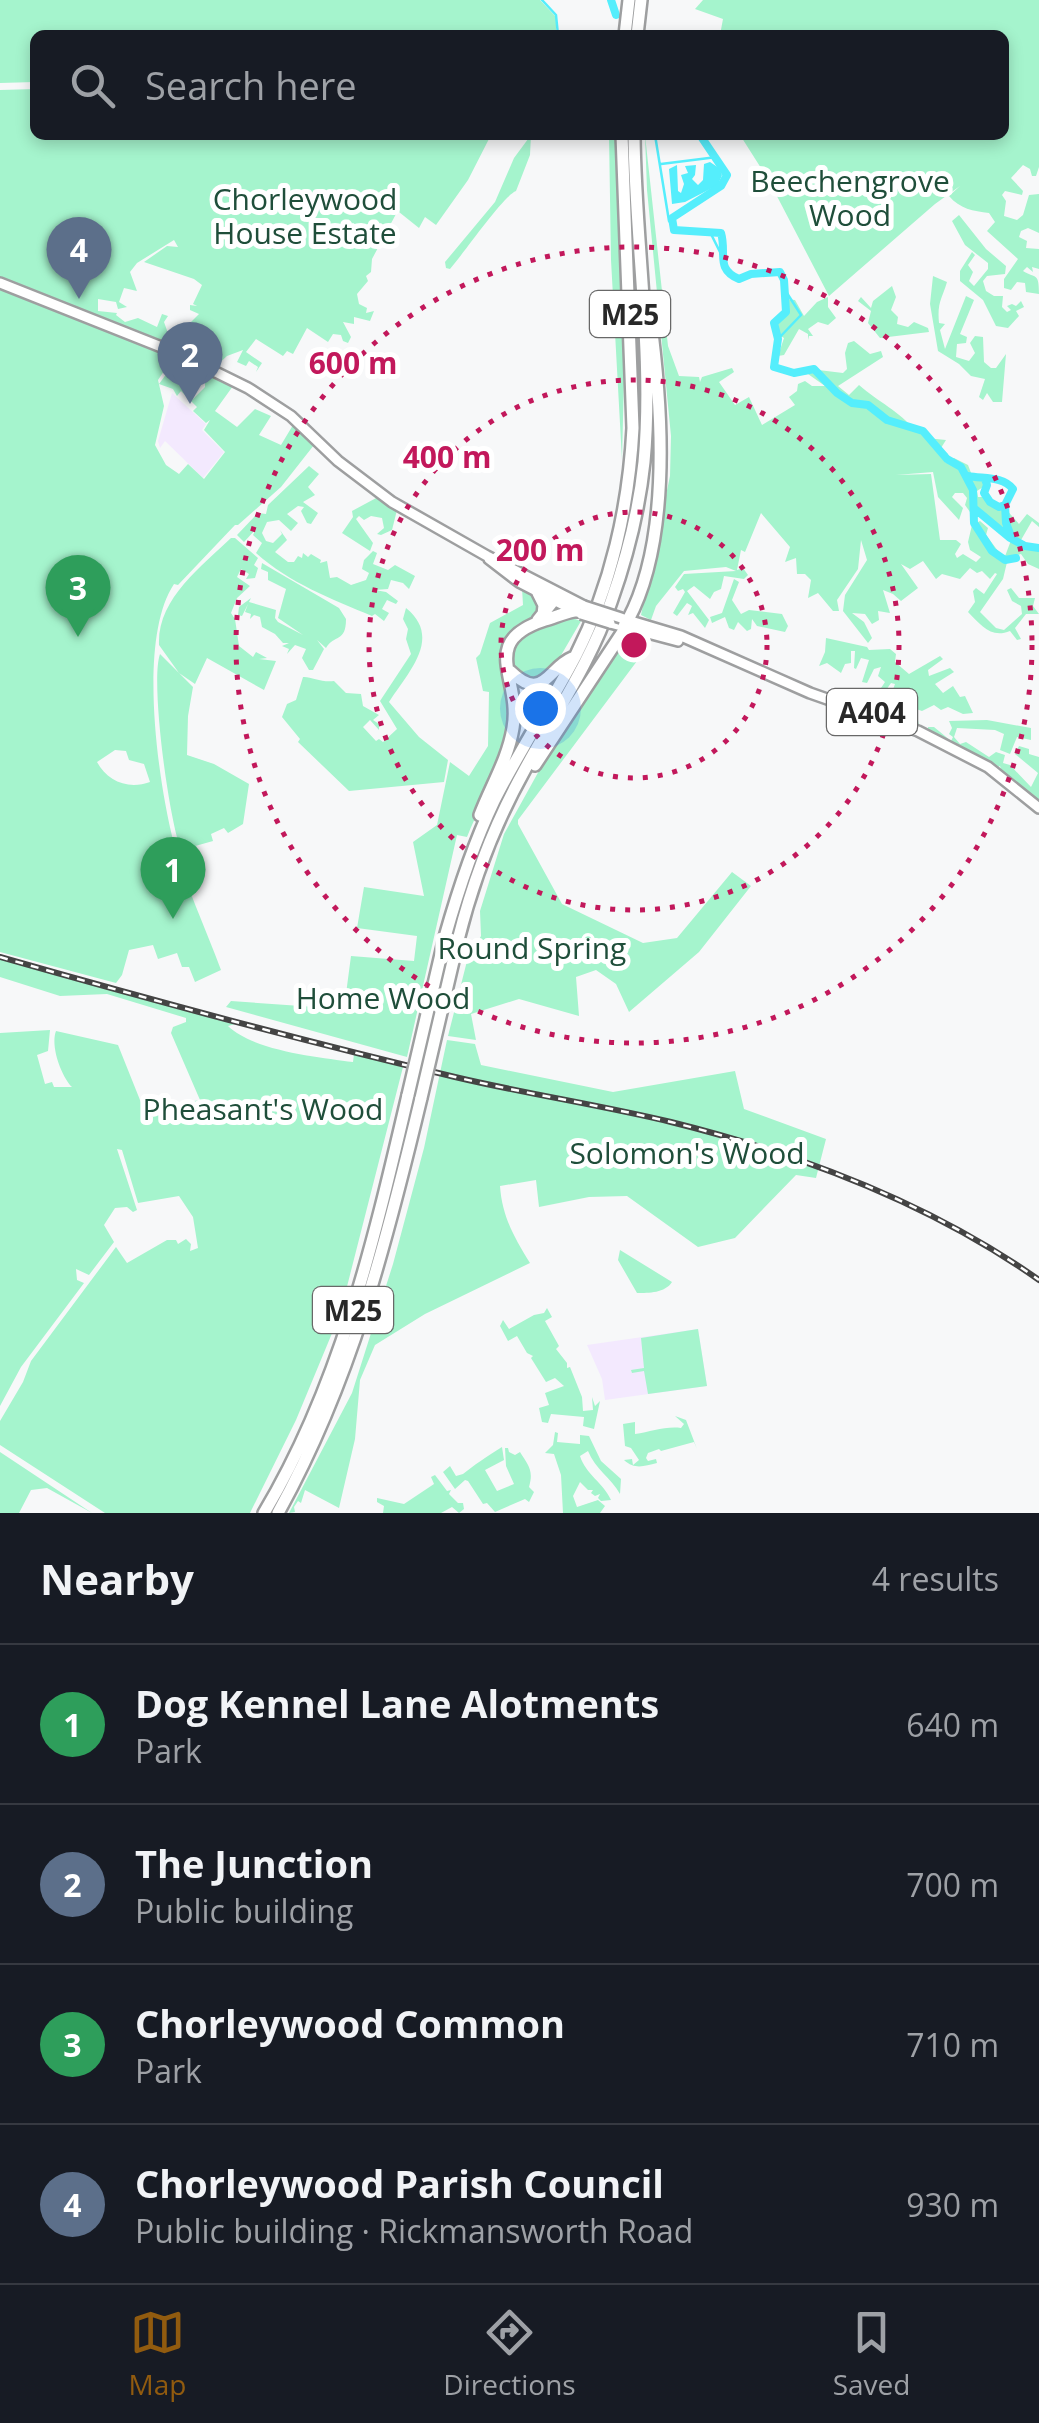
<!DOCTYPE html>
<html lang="en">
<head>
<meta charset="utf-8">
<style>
  :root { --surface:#171b24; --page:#242831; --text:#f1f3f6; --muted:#9ea1a6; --line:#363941; --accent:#915b0f }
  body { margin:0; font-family:"Open Sans",sans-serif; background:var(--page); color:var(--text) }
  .you { position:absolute; left:540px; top:708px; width:35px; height:35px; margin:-25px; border:8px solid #fff; border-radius:50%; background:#1a73e8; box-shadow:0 0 0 15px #1a73e833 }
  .badge { display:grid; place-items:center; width:65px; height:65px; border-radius:50%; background:var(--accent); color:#fff; font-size:32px; font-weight:700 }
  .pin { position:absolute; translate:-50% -82px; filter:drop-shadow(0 2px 5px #0008) }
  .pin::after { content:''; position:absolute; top:52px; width:35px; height:30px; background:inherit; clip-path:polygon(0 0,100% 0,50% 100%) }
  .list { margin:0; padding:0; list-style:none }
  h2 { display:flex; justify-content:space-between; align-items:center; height:130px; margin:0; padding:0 40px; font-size:42px }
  h2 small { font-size:32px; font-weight:400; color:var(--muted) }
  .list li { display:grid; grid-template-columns:65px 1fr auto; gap:30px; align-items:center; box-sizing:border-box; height:160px; padding:0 40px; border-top:2px solid var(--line) }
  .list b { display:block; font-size:38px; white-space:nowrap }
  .list p { margin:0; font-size:32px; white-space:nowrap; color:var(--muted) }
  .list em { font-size:32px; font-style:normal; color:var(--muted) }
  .icon { flex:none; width:55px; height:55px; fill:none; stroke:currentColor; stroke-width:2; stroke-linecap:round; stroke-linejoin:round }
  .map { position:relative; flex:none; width:1039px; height:1513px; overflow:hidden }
  .search { position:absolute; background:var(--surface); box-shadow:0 5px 15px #0003; left:30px; right:30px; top:30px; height:110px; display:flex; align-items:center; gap:25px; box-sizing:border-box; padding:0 35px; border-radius:15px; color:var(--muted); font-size:38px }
  .sheet { height:770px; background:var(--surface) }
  nav { display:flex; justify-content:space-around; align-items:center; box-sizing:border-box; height:140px; border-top:2px solid var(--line); background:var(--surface); font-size:28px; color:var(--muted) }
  nav a { display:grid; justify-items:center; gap:5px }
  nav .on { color:var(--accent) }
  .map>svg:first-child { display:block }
  .education { fill:#f3e9fe }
  .green { fill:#a5f4cd; fill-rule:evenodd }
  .water { fill:#55eefc }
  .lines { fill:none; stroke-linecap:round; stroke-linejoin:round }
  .stream { stroke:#55eefc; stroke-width:2.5 }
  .river { stroke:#55eefc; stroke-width:8 }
  .primary-casing { stroke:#9e9fa0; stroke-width:14 }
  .highway-casing { stroke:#9e9fa0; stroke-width:16 }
  .primary { stroke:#fff; stroke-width:9 }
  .highway { stroke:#fff; stroke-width:11 }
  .rail-casing { stroke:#444; stroke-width:6 }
  .rail { stroke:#fff; stroke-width:2.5; stroke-dasharray:8; stroke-linecap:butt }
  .primary-bridge-casing { stroke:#9e9fa0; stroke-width:14; stroke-linecap:butt }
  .highway-bridge-casing { stroke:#9e9fa0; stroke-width:16; stroke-linecap:butt }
  .primary-bridge { stroke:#fff; stroke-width:9 }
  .highway-bridge { stroke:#fff; stroke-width:11 }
  .ring { fill:none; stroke:#c2185b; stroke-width:5; stroke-dasharray:5 10 }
  .labels { text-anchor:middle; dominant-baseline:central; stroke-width:10; stroke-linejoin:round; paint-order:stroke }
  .shield { fill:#fff; stroke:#686868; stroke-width:2.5 }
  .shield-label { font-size:28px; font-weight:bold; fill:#282828 }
  .park-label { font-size:30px; fill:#1f4e3a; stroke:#fff }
  .centre { fill:#c2185b; stroke:#fff; stroke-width:5 }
  .ring-label { font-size:30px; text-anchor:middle; font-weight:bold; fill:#c2185b; stroke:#fff; stroke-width:10; stroke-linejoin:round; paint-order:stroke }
</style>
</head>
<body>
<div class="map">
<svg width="1039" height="1513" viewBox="0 0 1039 1513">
  <rect width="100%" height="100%" fill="#f7f8f9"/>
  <path class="education" d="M172,393L206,424L202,430L224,452L203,478L165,441L160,448L158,441Z
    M698,1329L707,1386L605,1400L602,1379L587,1345Z"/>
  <path class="green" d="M0,0H540L556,17V35H35V82L0,83Z
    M703,0H1039V167L1036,176H1032L1030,169L1023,165L1011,178L1023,191L1022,195L1005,191L1002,195L1006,201L1004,216L1017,220L1023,215L1029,195L1039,194V233L1028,228L1021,231L1019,237L1027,241L1026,248L1039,249V269L1032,267L1033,272L1027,267L1023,271C1035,279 1039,271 1039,294L1026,292L1025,283L1017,282L1011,290L1004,288V279L1018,259L987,231L995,222L989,213C973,211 960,209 949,196L960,186L935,204L829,296L768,179L740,135H1004V35H720L723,19L695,9Z
    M35,89V135H491L468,180L436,225L425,217L419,228L399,212L396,214L372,259L371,272L366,276L368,281L357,294L359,304L367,308L366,313L374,311L370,321L354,317V324L343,322L351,337L348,343L343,341L341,335L333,334L328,342L307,328L293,354L287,351L283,356L256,339L246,352L262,363L256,372L258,367L249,361L246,366L237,362L243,350L227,356L215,367L197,358L200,347L210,340L198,331L200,327L191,322L199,314L190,310V305L197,306L193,304L202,285L194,279L144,262L167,246L178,247L174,240L137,263L130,272L137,291L124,288L119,302L127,307L118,309L116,302L98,299V311L117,313L116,315L125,322L138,318L157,327L162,314L168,316L164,322L169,336L178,335L173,346L180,344L194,350L196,336L201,337L193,356L0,280V90Z
    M531,135L530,155L516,191C503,196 464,253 450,269L446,268L445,262L495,202L514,158Z
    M609,135H615L624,378L622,460L611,260Z
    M645,135L668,346L679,376L699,377L700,382L702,377L732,368L734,372L719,382L735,405L749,397L762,425L795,405L789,397L797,391L798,384L805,381L812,386H825L808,374L795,376L802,368L843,373L847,369L845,353L848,343L854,341L870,354L881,351L883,357L838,386L849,395L859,385C878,402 900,411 915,431L920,430L926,438L946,440L941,448L948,454L943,459L946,463L954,458L968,465L973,478L983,480V487L977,491L978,497H985C990,505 995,510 1004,507L1019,524L1027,514L1039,523V527L1032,521L1021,540L1039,548V569L1028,564L1021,554L1008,558L1003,579L980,612L996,628L1004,630L1022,614L1021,606L1012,601L1007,590L1011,588L1019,598H1035L1033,606L1039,614H1026L1015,628L1021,639L1017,640L1010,631C991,639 981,625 968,612L975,602L973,591L976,588L984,594L997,574L995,573L990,579L982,571L977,573L970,568L960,579L942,574L936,579L923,561L910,569L901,564L918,588L901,601L893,594L883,590L890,613L878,611L879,620L872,624L865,614L852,613L864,622L872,638L868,643L843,611L845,595L867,560L861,540L858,569L837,600L839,611H833L818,593L808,598L811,580L805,574H797L796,558L785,562L790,547L761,513L745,552L741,550L737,570L743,568L748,575L744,579L724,576L721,589L714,592L710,599L694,586L687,591L709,620L705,628L693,613L688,615L692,606L687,603L677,616L673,613L685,592L683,589L678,591L675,587L684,574L736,571L726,567L684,571L656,606L651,620L641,615L670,476L671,436L647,190ZM933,472L938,497L959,520L963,508L952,497L955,493H963L967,498L965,505L970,512L978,509L1013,535L1004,559L986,535L988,528L980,521L972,525L968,542L970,550L981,557L976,562L963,554L957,558L955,554L961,544L956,540H940L931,474L896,475Z
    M959,215L986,249L1006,266L1005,274L987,276L983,281L986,291L994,296H1003L1002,307L1007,312L1011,310L1007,306L1012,304L1016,306L1021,301L1024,307L1016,311L1019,316L1008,328L996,326L983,300L960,281V271L972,252L975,255L968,265L973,272L969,281L974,286L988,269V263L965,245L952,221Z
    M933,276L947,282C942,299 937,302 939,323L945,324L940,330L945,349L966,296L974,300L960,334L967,337L966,343L957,344L956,357L969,361L975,353L970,343L975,336L983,337L984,362L991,368H996L1006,354L1002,402H993L987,393L983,400L979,397L985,379L971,376L959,364L938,351L930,304Z
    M0,286L174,356L158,380L164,406L155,445L166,465L179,474L188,464L204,479L225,452L204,430L210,420L206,423L193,411L197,407L191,401L205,387V382L201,379L185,395L181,391L177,396L173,389L159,384L178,358L233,386L215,411L237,427L255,409L271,416L259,435L281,445L293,425L314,445L281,487L238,525H235L178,585L174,584C138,638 157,775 173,840C185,884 205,927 221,970L195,982L189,967H182L177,953L158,959L153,945L129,950L122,975L116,983L0,952ZM115,750L126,751L129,760L144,764L150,782C128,790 107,781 97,762Z
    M892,286L896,297L891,310L898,317L897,324L908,327L914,322L928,328L929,332L880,338L868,323L871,311L858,301L861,297L871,308L873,301Z
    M828,297V307L836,318L828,325L818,322L808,329L813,336H809L808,340V334L799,329L784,355L778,356L784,338L779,335L776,323L787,313L786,299L795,300L804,316L817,302Z
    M309,466L319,474L308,487L315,495L303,502L318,513L311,524L307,523L301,511L304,507L298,506L287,514L298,523L291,531L279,520L267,522L262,533L266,541L273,543L282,534L280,530L287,540L275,552L288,562H294L298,556L302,558L303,553L308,557L311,554L321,560L320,563L327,561L330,578L337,577L351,585L366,580L369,573L362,569L364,560L373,551L377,553L373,564L388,570L395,565L415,576L409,589L403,583L391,580L388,589L375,590L386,592L398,601L396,604L387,600L382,609L389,613L384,621L375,614L372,616C332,599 289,583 256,553L262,543L253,535L256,529L244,542L237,535L258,513L266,514L268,505Z
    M378,497L397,510L392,530L381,535L377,534L384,528L382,518L371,516L364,520L359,516L356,519L373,543L370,551L342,533L353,517L352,511Z
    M231,538H235L258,558L254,565L258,568L255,578L246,579L249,574L241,569L237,577L250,586L237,598L231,613L235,619L239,646L253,657L256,652L267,658L259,659L276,661L264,690L207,658L195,684L179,673L159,645C157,599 201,567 231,538Z
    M262,563L339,608L346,619C346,643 334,634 326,648L317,640L324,649L313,670H309L302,658L306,649L295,645L287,654L289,649L282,646L289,643H283L275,634L262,627L260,617L254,615L250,619L251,614L245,612L248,604L242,616L238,615L239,607L251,598L249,602L276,610L275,618L278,622L303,635L278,618L286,589L268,580V572L261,569Z
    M734,579L739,582L732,600L741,614L749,610L782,614L788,626L785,632L757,626L752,619L751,629L747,631L738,622L734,630L729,628L725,617L712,623L710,617L722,613Z
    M522,588L538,600L542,609C531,623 515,623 507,637C494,658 512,683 511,705C510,751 484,795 467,837L457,835L407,1057L226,1007L231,1001L344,1009L351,956L414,961L417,936L357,928L364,887L424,896L413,842L437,825L450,762L469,776L488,746L489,692L483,691L476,658L480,654L490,623L523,605Z
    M406,608C443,638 408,672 389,702L419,737L448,760L444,782L349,791L298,742L300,739L282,717L287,704L296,700L303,677C310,676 322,683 334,681L346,693L361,694L363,706L379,715L373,720L379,724V730L370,720L363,727L376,741L379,739L383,742L397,729L380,701L411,654L406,639L408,629L403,619Z
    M566,616L581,621L549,676L530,679L517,672L511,654L519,635Z
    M634,632L650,638L640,657L518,820V824L562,904L643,943L677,938L732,872L751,886L699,952L629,1012L616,984L596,970L576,977L579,1016L519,999L471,1014L476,1040L448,1036L467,961L481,936L480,911L504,834L545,760L624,642Z
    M826,638L867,647L869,650L890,649L896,654L895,662L909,674L940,656L943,659L928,670L929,676L950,668L954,672L935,684L943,693L953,686L960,697L965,696L973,713L963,714L948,707L941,710L934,705L922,711L916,709L919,726L907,721L912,708L906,702L909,698L891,695L895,684L891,683L884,693L877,694L885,682L878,676L881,667L874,669L867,683L862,682L869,660L861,658L856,669L854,668L855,651H851V663L845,664L841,673L827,663L819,666L825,652Z
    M160,654L193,687L188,716L187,755L214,764L249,784L243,824L228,833L224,828L211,834L213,841L181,850C169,820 150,682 160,654Z
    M987,720L1031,728V740L1017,737L1010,754L1000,750L1004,734L995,730L957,728L954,737L960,744L966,742L989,757L996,752L1005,755L1003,763L1010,765L1031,787L1038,773L1015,754L1019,746L1029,749V754L1039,757V802L1002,774L1000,766L995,769L990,766L989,760L983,763L972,752L928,732V727H934L951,741L953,737L949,734L952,728L949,721Z
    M0,959L239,1023L228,1026C254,1051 318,1057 353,1062L354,1054L403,1067L340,1314L296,1420L250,1513H105L0,1445V1421L23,1382L31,1361L116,1247L127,1263L167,1240H176L178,1244L186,1239L191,1244L190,1251L198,1248L193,1217L179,1196L138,1203L122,1150L117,1149L137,1210L133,1212L127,1207L115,1208L104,1225L114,1242L89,1275L76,1269L77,1280L84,1283L21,1367L0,1406V1033L50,1030L48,1051L37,1055L45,1084L52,1082L54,1087H72C62,1077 50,1047 56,1031L118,1045L144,1110L200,1100L171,1033L173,1027L186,1022V1018L107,994L60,996L0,977Z
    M447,1040L475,1044L481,1065L613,1092L735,1071L744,1109L826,1139L816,1178L796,1175L735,1238L698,1247L627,1196L589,1197L539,1207L536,1180L500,1186C502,1216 514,1237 530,1263L425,1314L375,1345L360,1380L355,1439L339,1508L305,1490L301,1503L298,1501L294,1507L295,1512L289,1513L352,1393L393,1264L424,1148Z
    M620,1250L672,1282C665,1293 649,1293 637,1293L618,1260Z
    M547,1308L552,1317L545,1321L559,1346L556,1349L567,1363V1368L570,1367L582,1397L583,1411L593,1410L592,1397L595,1406L600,1401L594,1429L583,1426L584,1417L551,1414L548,1423L542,1422L539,1408L549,1405L545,1393L564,1386L555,1378L546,1382L531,1358L533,1356L527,1353L517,1336L508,1341L500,1326L503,1320L509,1329L534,1315L544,1313Z
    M698,1329L707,1386L648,1394L644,1371L632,1373L631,1370L644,1368L641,1338Z
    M675,1416L686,1420L697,1449L694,1442L661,1451L659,1449L648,1453L646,1458L648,1461L656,1459L657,1463C644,1466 635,1470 624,1460L632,1459L633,1465L639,1460L631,1448L625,1446L623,1424L635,1422V1434C651,1432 665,1426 681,1428L684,1424Z
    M555,1432L558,1433L557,1442L580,1444V1435L589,1436L601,1461L621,1479L620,1494C611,1478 595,1469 588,1451L580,1456C586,1475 603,1482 611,1500L601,1501L598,1498L600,1494L595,1496L591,1493L593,1490H588L580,1482L573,1496L577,1507L598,1500L605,1506L600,1513H563L561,1475L554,1454L545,1453L553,1445Z
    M502,1447L504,1460L485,1470L497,1491L514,1484L506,1466L505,1448H508L509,1452L515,1455L520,1452C528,1465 534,1470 529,1487L534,1492L529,1502L525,1499L495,1512L487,1503L483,1504L468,1481L465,1480L455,1489L443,1472L450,1466L456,1476L463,1474C473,1466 487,1456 502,1447Z
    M0,1452L92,1513L47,1488L31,1490L19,1513H0Z
    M435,1475L447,1491L451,1490L449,1494L458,1503H463L464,1509L459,1513L452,1507L441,1513H383L384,1506L377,1502V1498L404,1504L434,1484L431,1477Z"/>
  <path class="water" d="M710,162L719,168L722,175L718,185L685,202L672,204L669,169L677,165L678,191L681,193L684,184L681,175L688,173L685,166L696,165L695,175L692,179L698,185L703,180L704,164Z"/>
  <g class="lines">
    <path class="stream" d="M542,0L556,15L558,35
      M655,135L669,221L674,227
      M661,164L717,157
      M709,230L722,256
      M778,339L801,315L785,290"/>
    <path class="river" d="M611,0L616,15
      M700,135L727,175L721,186L672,218L674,230L721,233C727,253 715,269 739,279L751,274L780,272L784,280L786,312L774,323L778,339L774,367L794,373L814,369L837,393L852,403L868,405L887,420L923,431L947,459L961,467L973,490L974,523L992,551L1005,560L1016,558
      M968,476C984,479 1003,476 1013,489L1005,505L1006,523L1012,539L1025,546L1039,548
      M985,479L987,485L984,493L990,502L999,507L1005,505
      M975,509L1010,538"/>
    <g class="primary-casing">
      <path id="primary" d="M0,283L179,354L248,388L291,416L338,461L392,502L487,556L584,606
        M489,559L519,582L577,612
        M624,619L681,636L810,693L918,731L988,767L1039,808
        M610,623L678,641"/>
    </g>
    <g class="highway-casing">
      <path id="highway" d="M625,35L629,0
        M637,35L641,0
        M538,593L544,605L543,615
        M538,620L554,600
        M628,620C672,538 662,406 650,317L641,307
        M510,671C543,703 548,668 572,658
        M535,765L626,627
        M480,815C491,786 508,759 513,728C522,678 477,642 545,620C555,617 564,613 574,611
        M445,937C458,891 473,845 494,801C519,751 550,705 576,655C611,586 629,506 633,428L622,135
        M458,940C473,880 494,825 524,771C554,715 591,662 611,602C627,557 639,510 644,462C654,354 635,243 634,135
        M264,1513C341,1384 374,1240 408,1095
        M278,1513C351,1381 386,1244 421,1098"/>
    </g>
    <use href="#primary" class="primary"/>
    <use href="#highway" class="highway"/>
    <g class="rail-casing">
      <path id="rail" d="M0,957C151,1000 303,1041 455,1077C527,1094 600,1105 671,1122C800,1154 930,1203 1039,1280"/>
    </g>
    <use href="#rail" class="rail"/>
    <g class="primary-bridge-casing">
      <path id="primary-bridge" d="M584,606L621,618
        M581,614L610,623"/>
    </g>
    <g class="highway-bridge-casing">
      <path id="highway-bridge" d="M408,1095L445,937
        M421,1098L458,940"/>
    </g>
    <use href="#primary-bridge" class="primary-bridge"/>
    <use href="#highway-bridge" class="highway-bridge"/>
  </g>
  <g class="ring">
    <circle cx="634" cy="645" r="133"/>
    <circle cx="634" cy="645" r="265"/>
    <circle cx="634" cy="645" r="398"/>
  </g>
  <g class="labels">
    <g class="shield">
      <rect x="590" y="291" width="80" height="46" rx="8"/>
      <rect x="827" y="689" width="90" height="46" rx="8"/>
      <rect x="313" y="1287" width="80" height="46" rx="8"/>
    </g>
    <g class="shield-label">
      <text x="630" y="314">M25</text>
      <text x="872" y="712">A404</text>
      <text x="353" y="1310">M25</text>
    </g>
    <g class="park-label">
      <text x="850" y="180">Beechengrove<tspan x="850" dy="34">Wood</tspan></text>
      <text x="305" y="198">Chorleywood<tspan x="305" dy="34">House Estate</tspan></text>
      <text x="532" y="947">Round Spring</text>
      <text x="383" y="997">Home Wood</text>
      <text x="263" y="1108">Pheasant's Wood</text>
      <text x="687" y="1152">Solomon's Wood</text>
    </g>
  </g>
  <circle cx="634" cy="645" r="15" class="centre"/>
  <g class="ring-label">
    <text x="353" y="374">600 m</text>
    <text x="447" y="468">400 m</text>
    <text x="540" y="561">200 m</text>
  </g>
</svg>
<div class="you"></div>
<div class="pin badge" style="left:173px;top:919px;background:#2e9e5b">1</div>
<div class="pin badge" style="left:190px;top:404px;background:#5c6f8a">2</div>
<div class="pin badge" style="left:78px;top:637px;background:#2e9e5b">3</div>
<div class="pin badge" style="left:79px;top:299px;background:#5c6f8a">4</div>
<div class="search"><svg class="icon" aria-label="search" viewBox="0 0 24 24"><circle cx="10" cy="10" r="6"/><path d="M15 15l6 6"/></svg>Search here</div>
</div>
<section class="sheet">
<h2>Nearby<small>4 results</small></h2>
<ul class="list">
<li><span class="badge" style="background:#2e9e5b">1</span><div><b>Dog Kennel Lane Alotments</b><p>Park</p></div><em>640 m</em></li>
<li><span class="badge" style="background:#5c6f8a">2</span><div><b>The Junction</b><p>Public building</p></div><em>700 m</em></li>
<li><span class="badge" style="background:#2e9e5b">3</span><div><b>Chorleywood Common</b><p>Park</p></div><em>710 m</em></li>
<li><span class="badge" style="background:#5c6f8a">4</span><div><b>Chorleywood Parish Council</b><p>Public building · Rickmansworth Road</p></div><em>930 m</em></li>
</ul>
</section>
<nav>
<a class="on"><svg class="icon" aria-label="map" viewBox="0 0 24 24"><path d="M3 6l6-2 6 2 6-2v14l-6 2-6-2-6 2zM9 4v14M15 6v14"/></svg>Map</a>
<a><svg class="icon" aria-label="directions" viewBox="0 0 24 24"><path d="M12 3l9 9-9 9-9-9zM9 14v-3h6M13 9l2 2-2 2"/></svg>Directions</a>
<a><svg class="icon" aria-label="saved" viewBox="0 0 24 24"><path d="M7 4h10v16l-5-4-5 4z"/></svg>Saved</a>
</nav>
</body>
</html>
